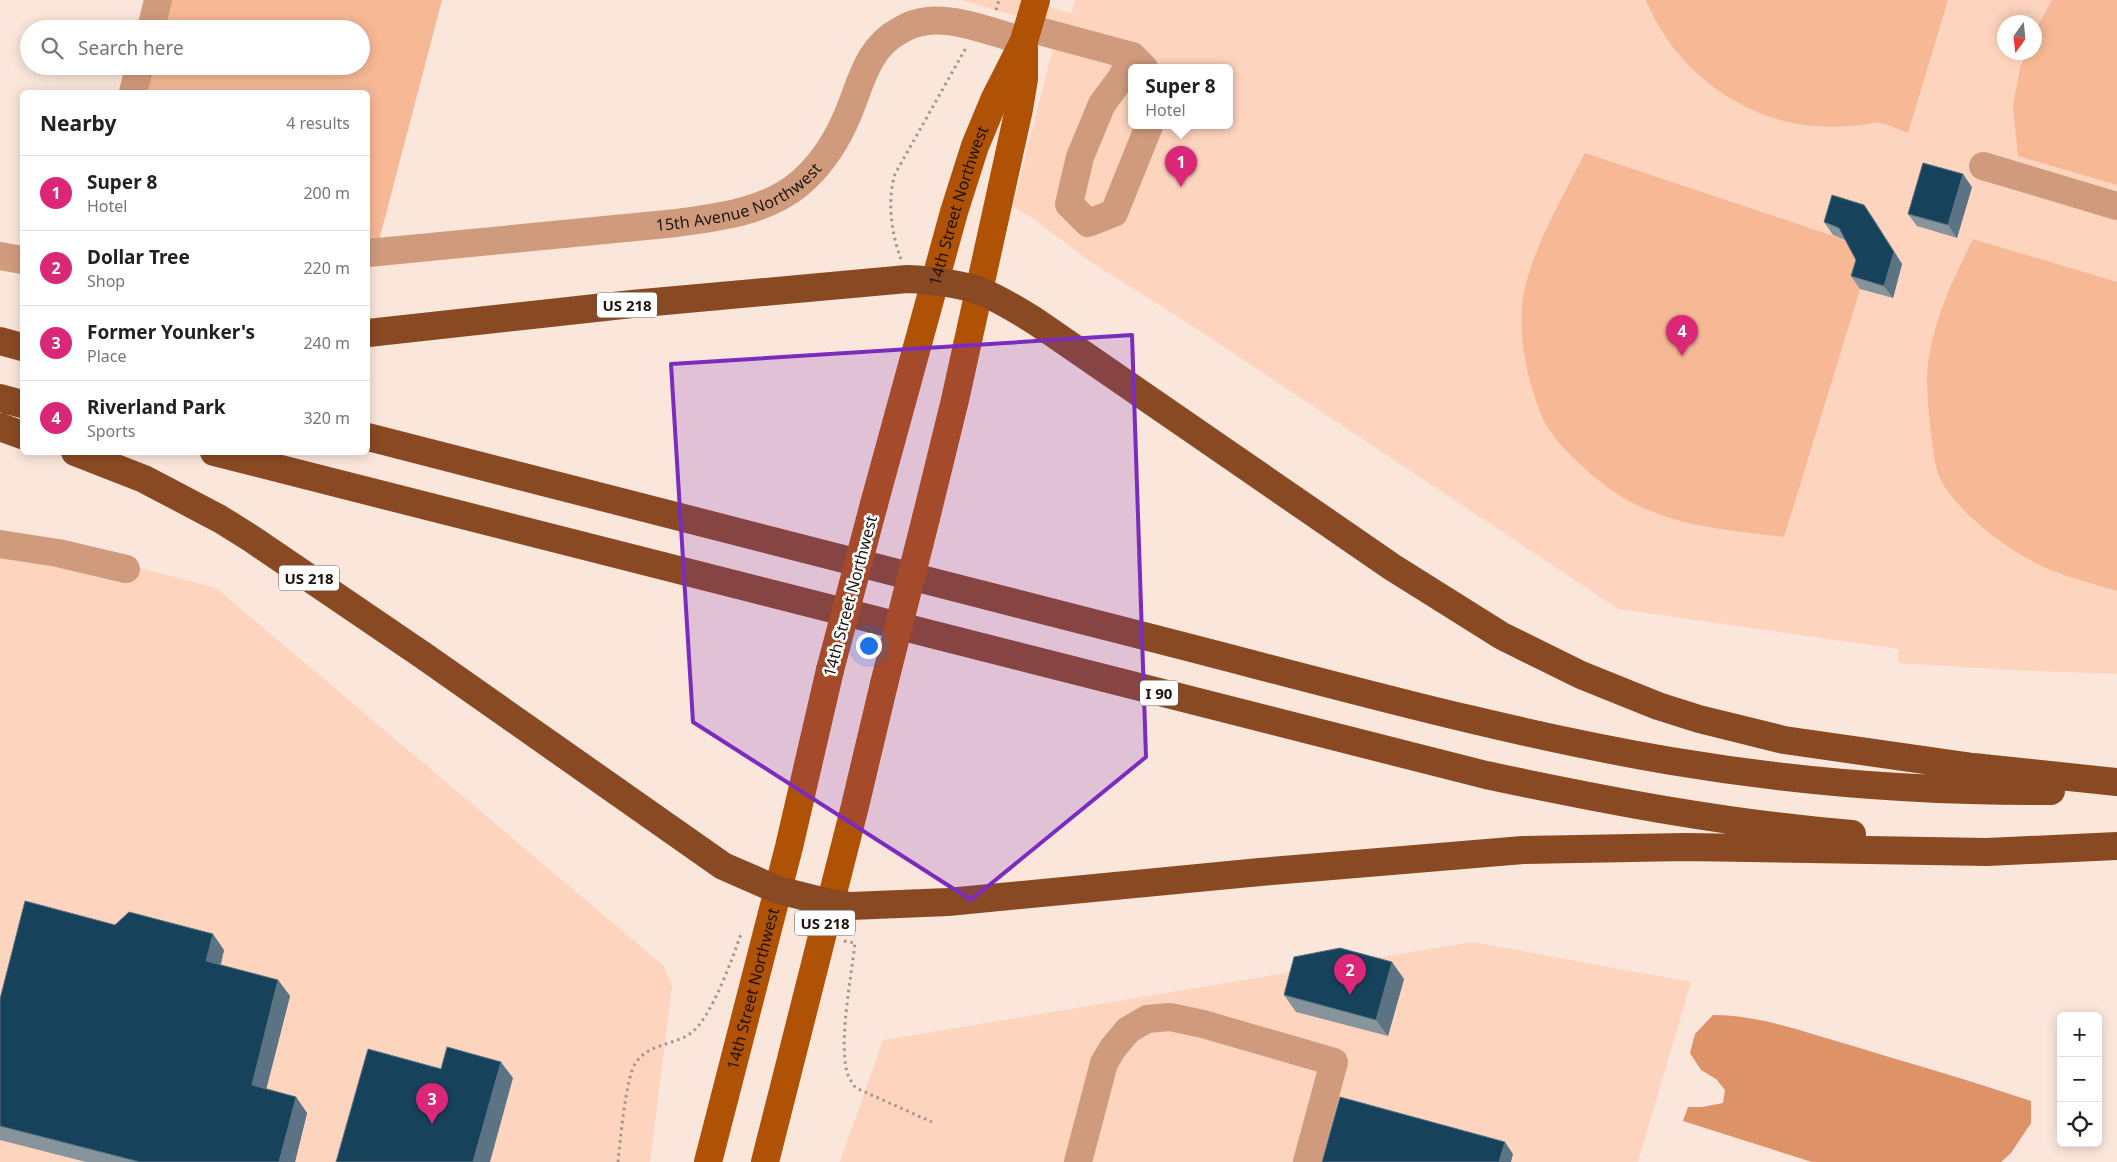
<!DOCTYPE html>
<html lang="en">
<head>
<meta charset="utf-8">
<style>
  :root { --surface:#fff; --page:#f6f6f6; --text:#222; --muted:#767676; --line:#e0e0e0; --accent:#db2777 }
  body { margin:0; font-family:"Noto Sans",sans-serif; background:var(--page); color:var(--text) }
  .controls { position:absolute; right:15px; bottom:15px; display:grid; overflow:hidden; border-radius:8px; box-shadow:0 2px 12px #0003 }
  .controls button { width:45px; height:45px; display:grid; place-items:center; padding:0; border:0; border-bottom:1px solid var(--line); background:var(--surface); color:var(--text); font:25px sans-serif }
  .compass { position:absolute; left:1997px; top:15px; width:45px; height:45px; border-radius:50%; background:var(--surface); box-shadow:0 2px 12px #0003; rotate:195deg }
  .you { position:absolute; left:868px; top:645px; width:18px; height:18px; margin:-12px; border:4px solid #fff; border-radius:50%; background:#1a73e8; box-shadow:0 0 0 8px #1a73e833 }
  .badge { display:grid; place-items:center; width:32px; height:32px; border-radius:50%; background:var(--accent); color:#fff; font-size:16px; font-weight:700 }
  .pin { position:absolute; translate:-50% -41px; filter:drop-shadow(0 1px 2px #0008) }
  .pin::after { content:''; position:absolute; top:26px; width:18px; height:15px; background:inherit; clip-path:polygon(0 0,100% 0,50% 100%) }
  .popup { position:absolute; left:1128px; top:64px; width:105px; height:65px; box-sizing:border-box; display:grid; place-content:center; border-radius:8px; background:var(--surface); filter:drop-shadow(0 1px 4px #0005); font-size:16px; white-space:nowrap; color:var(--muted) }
  .popup b { font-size:19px; color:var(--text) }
  .popup::after { content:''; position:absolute; left:50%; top:100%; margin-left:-10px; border:10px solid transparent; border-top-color:var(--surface) }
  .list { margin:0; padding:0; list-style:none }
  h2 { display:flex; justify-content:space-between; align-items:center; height:65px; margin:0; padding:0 20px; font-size:21px }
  h2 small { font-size:16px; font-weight:400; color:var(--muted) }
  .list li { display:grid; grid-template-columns:32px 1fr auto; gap:15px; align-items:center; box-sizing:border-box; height:75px; padding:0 20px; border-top:1px solid var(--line) }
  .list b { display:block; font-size:19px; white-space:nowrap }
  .list p { margin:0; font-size:16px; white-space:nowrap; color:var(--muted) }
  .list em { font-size:16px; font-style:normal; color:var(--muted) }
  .icon { flex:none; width:28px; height:28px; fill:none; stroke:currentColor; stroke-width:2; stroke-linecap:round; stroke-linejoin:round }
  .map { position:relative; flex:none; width:2117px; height:1162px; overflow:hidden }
  .search { position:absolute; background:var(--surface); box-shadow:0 2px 12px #0003; left:20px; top:20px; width:350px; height:55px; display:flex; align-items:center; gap:12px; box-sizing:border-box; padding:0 18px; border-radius:28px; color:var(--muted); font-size:19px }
  .panel { position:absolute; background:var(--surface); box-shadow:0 2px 12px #0003; left:20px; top:90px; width:350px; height:365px; border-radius:8px }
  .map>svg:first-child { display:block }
  .built { fill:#fdd4be; fill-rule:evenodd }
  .green { fill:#f6b895 }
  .water { fill:#dd9268 }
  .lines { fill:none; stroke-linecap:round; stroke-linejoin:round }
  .path { stroke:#a5948b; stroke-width:3; stroke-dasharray:2.5 4; stroke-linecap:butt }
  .minor { stroke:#d09b7d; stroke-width:28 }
  .major { stroke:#b05205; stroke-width:28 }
  .highway { stroke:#894a23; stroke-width:28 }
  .major-bridge { stroke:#b05205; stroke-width:28 }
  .wall { fill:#88949c }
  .shaded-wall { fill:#5b7382 }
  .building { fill:#17425c; stroke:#5b7382 }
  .marked { fill:#7b2cbf; fill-opacity:0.2; stroke:#7b2cbf; stroke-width:4; stroke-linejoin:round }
  .labels { text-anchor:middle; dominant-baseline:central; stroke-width:5; stroke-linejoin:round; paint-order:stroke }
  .shield { fill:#fff; stroke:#625a56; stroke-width:1 }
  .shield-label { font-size:15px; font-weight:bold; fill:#1e130d }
  .street-label { font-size:16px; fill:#1e130d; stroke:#fff }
</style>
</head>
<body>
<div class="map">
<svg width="2117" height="1162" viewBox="0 0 2117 1162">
  <rect width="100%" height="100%" fill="#fae6db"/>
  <path class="built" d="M961,0H1025L1071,13L1075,0H2117V674L2009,670L1898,663L1899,649L1618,609L1197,329L1088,260L1035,220L1013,206L1058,28ZM2004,22H2034V52H2004ZM1132,68H1230V126H1132Z
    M0,531L216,588L664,966L672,986L650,1162H0Z
    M1472,942L1691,982L1638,1162H840L883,1040Z"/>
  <path class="green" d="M158,0H442L376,252L368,253V92H133L140,66H361V29H151Z
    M1646,0H1948L1908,133C1899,130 1889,124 1879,123C1874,122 1866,125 1861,125C1845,127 1830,127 1815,126C1741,121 1673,68 1646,0Z
    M2052,0H2117V185L2018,156L2013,106L2020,68L2026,53L2034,52L2035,31Z
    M1585,153L1848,241L1865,273L1784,537C1704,527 1644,525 1582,466C1550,436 1542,424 1530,381C1522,348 1517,314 1527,280C1539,236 1564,195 1585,153Z
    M1973,239L2117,282V591C2094,584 2071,578 2048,569C2013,554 1963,517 1943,484C1934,470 1933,448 1931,432C1929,415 1927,397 1927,379C1929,329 1951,283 1973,239Z"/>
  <path class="water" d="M1713,1015C1761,1015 1807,1033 1853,1046C1912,1064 1972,1081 2031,1101V1123L2011,1153L2001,1162H1812L1683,1121L1688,1107H1702L1723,1103L1725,1090L1716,1079L1701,1070L1690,1053L1695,1034Z"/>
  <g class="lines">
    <path class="path" d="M996,10L999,0
      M901,259C891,233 887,200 895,174L967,46
      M844,941L855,943C851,979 840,1034 846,1067C847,1075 851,1082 856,1088L932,1122
      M618,1162C620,1142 626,1078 635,1064C648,1043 673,1046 691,1033C712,1017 732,959 741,934"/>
    <g class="minor">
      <path d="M1028,28L1132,56L1144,68"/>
      <path d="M151,29L158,0"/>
      <path d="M1132,56L1122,77L1102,104L1080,157L1069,204L1088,223L1114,213L1149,126"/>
      <path d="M133,92L140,66"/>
      <path d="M1983,166L2117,206"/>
      <path id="s1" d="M368,253L677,223C719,217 765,212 799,184C819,167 833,147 844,123C860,90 864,50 899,31C907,26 918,22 928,21C959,18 994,33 1024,41"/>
      <path d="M0,256L22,260"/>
      <path d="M0,544L58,553L126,569"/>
      <path d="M1078,1162L1104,1063L1113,1048L1128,1030L1147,1019L1170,1017L1203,1024L1334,1062L1307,1162"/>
    </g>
    <g class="major">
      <path id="s2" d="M874,504L954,212L975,146L995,98L1024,41L1036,0"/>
      <path d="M926,518L955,400L1019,109L1024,79V48"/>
      <path id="s3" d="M708,1162L789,847L830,670"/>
      <path d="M765,1162L855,806L884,684"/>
    </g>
    <path class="highway" d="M368,333L632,304L907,279C931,280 957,283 980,291C1000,299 1017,310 1035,321L1392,567L1502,636L1581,675L1658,706L1699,719L1784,740L1973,767L2117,782
      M0,341L22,347
      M0,398L22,404
      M0,427L22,435
      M368,437C627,505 888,570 1148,637C1321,681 1495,731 1671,761C1796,782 1923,792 2051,791
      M75,452L144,479L220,519L252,539L424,656L723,866L778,890L830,903L851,906L948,902L1260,872L1523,850L1685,847L1987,852L2117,846
      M214,452L1486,775C1608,801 1729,824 1852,834"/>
    <path class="major-bridge" d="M830,670L874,504
      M884,684L926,518"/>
  </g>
  <path class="wall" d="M1972,187L1957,238L1917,226L1908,214Z
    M1864,205L1873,218L1902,264L1893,298L1860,289L1851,276L1856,260L1845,240L1833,235L1824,222Z
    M115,925L224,950L221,965L278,980L290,996L266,1089L296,1097L307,1113L295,1162H86L0,1140V999Z
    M1404,979L1388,1036L1296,1012L1284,995Z"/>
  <path class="shaded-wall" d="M1963,174L1972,187L1957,238L1948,225Z
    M1864,205L1873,218L1902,264L1893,298L1884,286Z
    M213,934L224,950L217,978L206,961Z
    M1392,962L1404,979L1388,1036L1376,1020Z
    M278,980L290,996L263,1102L252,1085Z
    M501,1062L513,1078L490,1162H473Z
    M296,1097L307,1113L295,1162H279Z
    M1505,1142L1513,1154L1511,1162H1499Z"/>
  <path class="building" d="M1923,163L1963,174L1948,225L1908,214Z
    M1832,195L1864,205L1894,252L1884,286L1851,276L1856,260L1839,228L1824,222Z
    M25,901L115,925L129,912L213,934L206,961L278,980L252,1085L296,1097L279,1162H140L0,1126V999Z
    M1340,948L1392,962L1376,1020L1284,995L1294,957Z
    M447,1047L501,1062L473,1162H336L368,1049L441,1069Z
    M1340,1097L1505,1142L1499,1162H1322Z"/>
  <path class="marked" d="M1132,335L1146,757L971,900L693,722L671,364Z"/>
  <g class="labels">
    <g class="shield">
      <rect x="597" y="292.5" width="60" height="25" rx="4"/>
      <rect x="279" y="565.5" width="60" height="25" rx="4"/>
      <rect x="1140" y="680.5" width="38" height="25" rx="4"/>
      <rect x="795" y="910.5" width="60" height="25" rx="4"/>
    </g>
    <g class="shield-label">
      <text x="627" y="305">US 218</text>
      <text x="309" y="578">US 218</text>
      <text x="1159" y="693">I 90</text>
      <text x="825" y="923">US 218</text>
    </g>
    <g class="street-label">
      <text stroke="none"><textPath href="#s1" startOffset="378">15th Avenue Northwest</textPath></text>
      <text stroke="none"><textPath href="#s2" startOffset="310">14th Street Northwest</textPath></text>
      <text transform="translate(850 596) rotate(-75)">14th Street Northwest</text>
      <text stroke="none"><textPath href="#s3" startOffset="179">14th Street Northwest</textPath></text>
    </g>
  </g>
</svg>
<div class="controls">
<button>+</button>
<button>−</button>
<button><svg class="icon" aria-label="locate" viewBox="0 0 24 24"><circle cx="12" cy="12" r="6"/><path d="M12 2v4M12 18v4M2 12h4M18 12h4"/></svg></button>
</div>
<svg class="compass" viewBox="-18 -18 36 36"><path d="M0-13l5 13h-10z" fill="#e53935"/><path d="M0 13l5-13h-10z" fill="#767676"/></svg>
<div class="you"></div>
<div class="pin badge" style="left:1181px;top:187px">1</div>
<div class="popup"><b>Super 8</b>Hotel</div>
<div class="pin badge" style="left:1350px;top:995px">2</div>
<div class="pin badge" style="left:432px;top:1124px">3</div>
<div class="pin badge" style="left:1682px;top:356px">4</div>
<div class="search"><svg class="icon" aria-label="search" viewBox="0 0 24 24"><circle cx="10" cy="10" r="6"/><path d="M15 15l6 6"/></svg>Search here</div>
<section class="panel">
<h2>Nearby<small>4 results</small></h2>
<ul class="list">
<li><span class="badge">1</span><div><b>Super 8</b><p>Hotel</p></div><em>200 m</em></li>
<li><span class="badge">2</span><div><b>Dollar Tree</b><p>Shop</p></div><em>220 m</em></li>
<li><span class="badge">3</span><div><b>Former Younker's</b><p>Place</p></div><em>240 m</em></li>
<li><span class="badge">4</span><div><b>Riverland Park</b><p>Sports</p></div><em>320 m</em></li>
</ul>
</section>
</div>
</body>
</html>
